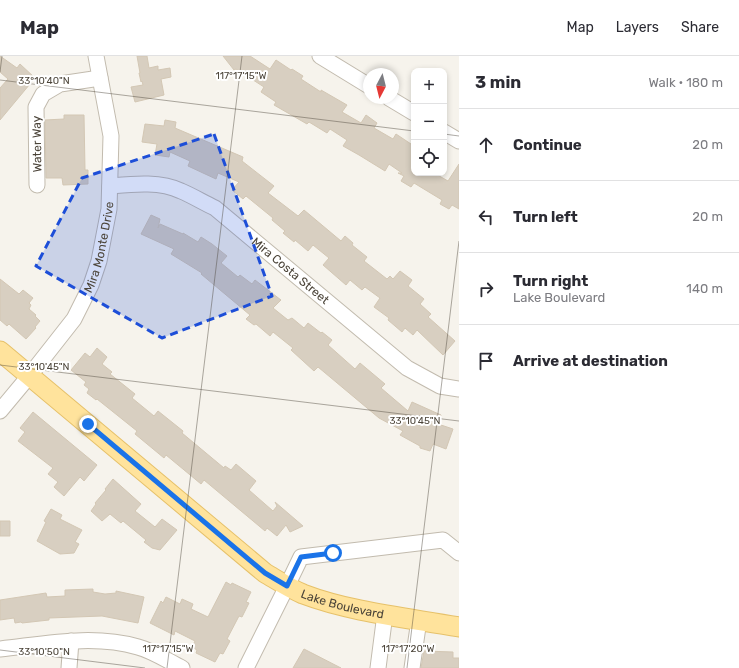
<!DOCTYPE html>
<html lang="en">
<head>
<meta charset="utf-8">
<style>
  :root { --surface:#fff; --page:#f7f7f7; --text:#2b2b33; --muted:#7c7c81; --line:#e1e1e2 }
  body { margin:0; font-family:Rubik,sans-serif; background:var(--page); color:var(--text) }
  .controls { position:absolute; right:12px; top:12px; display:grid; overflow:hidden; border-radius:8px; box-shadow:0 2px 6px #0003 }
  .controls button { width:36px; height:36px; display:grid; place-items:center; padding:0; border:0; border-bottom:1px solid var(--line); background:var(--surface); color:var(--text); font:20px sans-serif }
  .compass { position:absolute; left:363px; top:12px; width:36px; height:36px; border-radius:50%; background:var(--surface); box-shadow:0 2px 6px #0003; rotate:187deg }
  .stop { position:absolute; width:12px; height:12px; margin:-9px; border:3px solid #1a73e8; border-radius:50%; background:#fff }
  .stop.end { background:#1a73e8; border-color:#fff; box-shadow:0 1px 4px #0008 }
  .list { margin:0; padding:0; list-style:none }
  h2 { display:flex; justify-content:space-between; align-items:center; height:52px; margin:0; padding:0 16px; font-size:17px }
  h2 small { font-size:13px; font-weight:400; color:var(--muted) }
  .list li { display:grid; grid-template-columns:26px 1fr auto; gap:12px; align-items:center; box-sizing:border-box; height:72px; padding:0 16px; border-top:1px solid var(--line) }
  .list b { display:block; font-size:15px; white-space:nowrap }
  .list p { margin:0; font-size:13px; white-space:nowrap; color:var(--muted) }
  .list em { font-size:13px; font-style:normal; color:var(--muted) }
  .icon { flex:none; width:22px; height:22px; fill:none; stroke:currentColor; stroke-width:2; stroke-linecap:round; stroke-linejoin:round }
  .map { position:relative; flex:none; width:459px; height:612px; overflow:hidden }
  header { display:flex; align-items:center; gap:24px; box-sizing:border-box; height:56px; padding:0 20px; background:var(--surface); border-bottom:1px solid var(--line) }
  header strong { font-size:19px }
  nav { display:flex; gap:22px; margin-inline-start:auto; font-size:14px }
  main { display:flex }
  aside { flex:1; background:var(--surface) }
  .map>svg:first-child { display:block }
  .building { fill:#d8cfc1; stroke:#d3c7b4 }
  .lines { fill:none; stroke-linecap:round; stroke-linejoin:round }
  .minor-casing { stroke:#c2bbae; stroke-width:17 }
  .major-casing { stroke:#e6c16a; stroke-width:21 }
  .minor { stroke:#fff; stroke-width:15 }
  .major { stroke:#ffe39c; stroke-width:19 }
  .route { stroke:#1a73e8; stroke-width:5 }
  .marked { fill:#1d4ed8; fill-opacity:0.2; stroke:#1d4ed8; stroke-width:3; stroke-dasharray:8 5; stroke-linejoin:round }
  .ticks { fill:none; stroke:#4b4439; stroke-width:1; stroke-opacity:0.45 }
  .labels { text-anchor:middle; dominant-baseline:central; stroke-width:4; stroke-linejoin:round; paint-order:stroke }
  .street-label { font-size:12px; fill:#4b4439; stroke:#fff }
  .ticks-label { font-size:10px; text-anchor:middle; fill:#4b4439; stroke:#fff; stroke-width:4; stroke-linejoin:round; paint-order:stroke }
</style>
</head>
<body>
<header>
<strong>Map</strong>
<nav><a>Map</a><a>Layers</a><a>Share</a></nav>
</header>
<main>
<div class="map">
<svg width="459" height="612" viewBox="0 0 459 612">
  <rect width="100%" height="100%" fill="#f6f3ec"/>
  <path class="building" d="M0,0L17,12L20,8L35,22L0,64V32L8,23L0,16Z
    M137,0H147L149,12L158,10V14L170,12L171,21L161,23L164,39L135,46L131,31L143,29L142,25L141,26L139,17H140Z
    M223,0H250L270,13L276,4L291,14L292,13L303,20L301,23L321,36V34L347,49L342,56L361,67L366,59L377,67L374,72L393,83L396,78L414,90V117H434L448,125L459,108V153L452,149L449,153L440,148L442,144L414,127L411,131L401,125L404,120L398,117H402L389,108L385,115L359,99L343,90L347,84L330,73L327,77L309,66L307,68L274,49L276,46L261,36L264,31L236,13L234,14Z
    M64,59H84L85,114H88V128L63,129L62,122H46L45,64L64,63Z
    M165,64L176,66L175,72L243,101L242,105L274,130L268,137L298,160L304,154L341,185L345,180L353,187L352,189L367,201L364,205L387,223L390,220L393,223L400,215L412,224L408,230L424,243L420,248L431,258L428,261L455,285L443,299L417,274L413,279L405,272L402,276L388,264L389,262L374,251L380,242L365,231L362,234L350,224L346,229L323,209L329,202L313,189L308,195L295,184L294,186L283,177L285,175L272,164L273,162L246,140L243,143L232,134L239,126L218,117L216,123L203,117L188,110L190,105L170,96L169,101L155,99L157,88L142,86L145,68L164,70Z
    M151,159L160,163L158,172L160,168L183,178V177L198,186L201,181L212,188L227,200L221,207L238,221L240,219L252,228L255,224L281,244L273,252L288,264L292,262L304,272L308,267L321,277L322,276L332,284L328,289L355,313L360,307L385,328L381,332L408,355L412,346L441,359L438,368L453,373L446,393L433,388L430,395L420,392V390L400,379L403,375L379,362L318,311L314,315L291,294L293,292L273,276L270,280L256,268L254,269L246,263L250,259L201,218L202,217L171,198L174,193L141,178Z
    M0,223L19,238L23,234L33,242L29,247L31,249L29,253L36,259L35,260L40,265L35,271L36,272L26,283L9,268L7,270L0,264Z
    M97,292L107,301L102,308L112,316L110,318L135,338L132,342L154,360L158,355L183,375L182,377L224,412L225,410L231,414L236,408L256,425L249,434L273,455L277,450L275,446L303,470L290,476L286,469L277,480L267,472L265,475L204,424L201,428L166,399L164,402L135,378L137,375L97,343L96,344L87,337L89,333L84,329L86,326L71,314L85,297L90,301Z
    M33,356L97,409L84,425L80,421L64,440L54,431L58,426L48,418L53,412L18,385L25,376L20,372Z
    M113,423L141,448L135,455L155,471L162,463L177,474L160,494L152,492L144,486L146,484L123,465L121,467L110,458L102,465L91,455L96,448L95,447L106,434L105,433Z
    M51,453L62,459L60,463L82,474L75,486L79,488L74,497L60,498L37,485L46,466L44,465Z
    M0,465H10V480H0Z
    M226,526L231,529L232,527L251,536L246,546L249,547L242,561L239,560L227,583L230,585L223,598L220,597L215,606L196,597L197,594L192,591L195,585L175,575L174,579L150,567L161,545L163,547L166,541L180,548L182,543L193,548L191,553L208,561Z
    M93,533V536L105,538L116,537V535L144,541L138,567L102,560L49,562V564L22,567L21,566L15,567L14,562L0,564V544L46,537L47,541L65,540V534Z
    M304,593L341,612H293Z
    M424,595L453,596V602H459V612H421Z"/>
  <g class="lines">
    <g class="minor-casing">
      <g id="minor">
        <path d="M320,0L369,30"/>
        <path d="M389,42L414,57"/>
        <path d="M444,76L459,85"/>
        <path d="M37,129L36,51L43,38L60,28L100,22"/>
        <path id="s1" d="M110,130C133,128 160,125 181,135C193,140 204,147 215,152L407,312L440,330L459,333"/>
        <path id="s2" d="M0,355L30,319L74,263L91,229L99,205L109,153L111,80L96,0"/>
        <path d="M0,593C46,588 93,578 138,591C153,595 168,605 182,612"/>
        <path d="M69,612L71,585"/>
        <path d="M246,612L287,530L301,501L443,484L459,497"/>
        <path d="M378,612L385,558"/>
        <path d="M412,612L419,564"/>
      </g>
    </g>
    <g class="major-casing">
      <g id="major">
        <path id="s3" d="M0,295L265,517C277,524 289,532 303,538C350,556 409,562 459,571"/>
      </g>
    </g>
    <use href="#minor" class="minor"/>
    <use href="#major" class="major"/>
  </g>
  <g class="lines">
    <path class="route" d="M88,368L265,517L287,530L301,501L333,497"/>
  </g>
  <path class="marked" d="M214,78L272,240L162,282L36,210L82,122Z"/>
  <path class="ticks" d="M0,16L2,0M0,24L414,75M444,78L459,80M0,309L459,365M0,594L145,612M167,612L242,0M407,612L459,185"/>
  <g class="labels">
    <g class="street-label">
      <text transform="translate(37 88) rotate(-91)">Water Way</text>
      <text stroke="none"><textPath href="#s2" startOffset="195">Mira Monte Drive</textPath></text>
      <text stroke="none"><textPath href="#s1" startOffset="208">Mira Costa Street</textPath></text>
      <text stroke="none"><textPath href="#s3" startOffset="430">Lake Boulevard</textPath></text>
    </g>
  </g>
  <g class="ticks-label">
    <text x="241" y="23">117°17'15"W</text>
    <text x="44" y="28">33°10'40"N</text>
    <text x="44" y="314">33°10'45"N</text>
    <text x="415" y="368">33°10'45"N</text>
    <text x="168" y="596">117°17'15"W</text>
    <text x="408" y="596">117°17'20"W</text>
    <text x="44" y="599">33°10'50"N</text>
  </g>
</svg>
<div class="controls">
<button>+</button>
<button>−</button>
<button><svg class="icon" aria-label="locate" viewBox="0 0 24 24"><circle cx="12" cy="12" r="6"/><path d="M12 2v4M12 18v4M2 12h4M18 12h4"/></svg></button>
</div>
<svg class="compass" viewBox="-18 -18 36 36"><path d="M0-13l5 13h-10z" fill="#e53935"/><path d="M0 13l5-13h-10z" fill="#7c7c81"/></svg>
<div class="stop" style="left:333px;top:497px"></div>
<div class="stop end" style="left:88px;top:368px"></div>
</div>
<aside>
<h2>3 min<small>Walk · 180 m</small></h2>
<ul class="list">
<li><svg class="icon" aria-label="ahead" viewBox="0 0 24 24"><path d="M12 20V5M6 11l6-6 6 6"/></svg><div><b>Continue</b></div><em>20 m</em></li>
<li><svg class="icon" aria-label="left" viewBox="0 0 24 24"><path d="M17 20v-9H6M10 6l-5 5 5 5"/></svg><div><b>Turn left</b></div><em>20 m</em></li>
<li><svg class="icon" aria-label="right" viewBox="0 0 24 24"><path d="M7 20v-9h11M14 6l5 5-5 5"/></svg><div><b>Turn right</b><p>Lake Boulevard</p></div><em>140 m</em></li>
<li><svg class="icon" aria-label="arrive" viewBox="0 0 24 24"><path d="M6 21V4h12l-3 4 3 4H6"/></svg><div><b>Arrive at destination</b></div></li>
</ul>
</aside>
</main>
</body>
</html>
